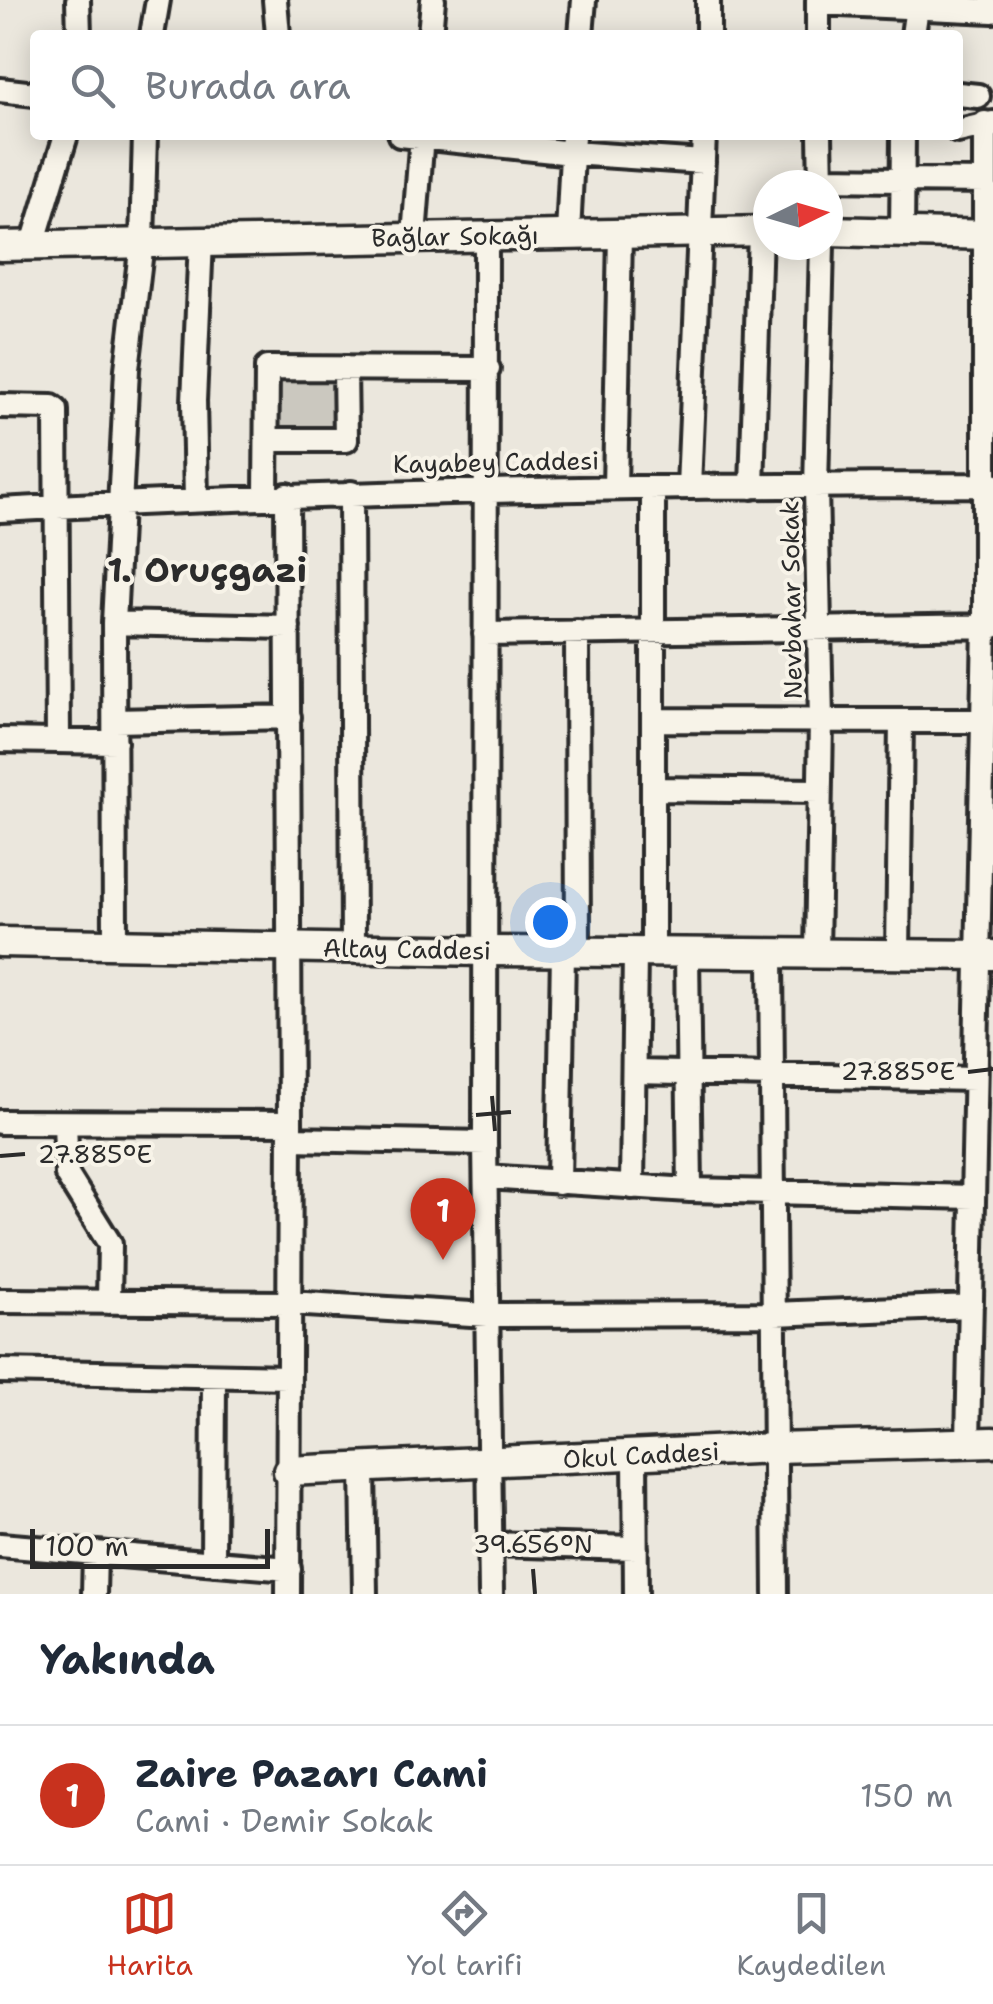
<!DOCTYPE html>
<html lang="tr">
<head>
<meta charset="utf-8">
<style>
  :root { --surface:#fff; --page:#f6f6f7; --text:#1f2937; --muted:#747a83; --line:#e0e1e3; --accent:#c8321e }
  body { margin:0; font-family:"Shantell Sans",sans-serif; background:var(--page); color:var(--text) }
  .compass { position:absolute; left:753px; top:170px; width:90px; height:90px; border-radius:50%; background:var(--surface); box-shadow:0 5px 25px #0003; rotate:85deg }
  .scale { position:absolute; left:30px; bottom:25px; width:240px; box-sizing:border-box; padding-left:10px; border:5px solid #2b2b2b; border-top:0; font-size:28px; line-height:35px; white-space:nowrap; color:#2b2b2b; -webkit-text-stroke:8px #f7f3e8; paint-order:stroke }
  .you { position:absolute; left:550px; top:922px; width:35px; height:35px; margin:-25px; border:8px solid #fff; border-radius:50%; background:#1a73e8; box-shadow:0 0 0 15px #1a73e833 }
  .badge { display:grid; place-items:center; width:65px; height:65px; border-radius:50%; background:var(--accent); color:#fff; font-size:32px; font-weight:700 }
  .pin { position:absolute; translate:-50% -82px; filter:drop-shadow(0 2px 5px #0008) }
  .pin::after { content:''; position:absolute; top:52px; width:35px; height:30px; background:inherit; clip-path:polygon(0 0,100% 0,50% 100%) }
  .list { margin:0; padding:0; list-style:none }
  h2 { display:flex; justify-content:space-between; align-items:center; height:130px; margin:0; padding:0 40px; font-size:42px }
  h2 small { font-size:32px; font-weight:400; color:var(--muted) }
  .list li { display:grid; grid-template-columns:65px 1fr auto; gap:30px; align-items:center; box-sizing:border-box; height:140px; padding:0 40px; border-top:2px solid var(--line) }
  .list b { display:block; font-size:38px; white-space:nowrap }
  .list p { margin:0; font-size:32px; white-space:nowrap; color:var(--muted) }
  .list em { font-size:32px; font-style:normal; color:var(--muted) }
  .icon { flex:none; width:55px; height:55px; fill:none; stroke:currentColor; stroke-width:2; stroke-linecap:round; stroke-linejoin:round }
  .map { position:relative; flex:none; width:993px; height:1594px; overflow:hidden }
  .search { position:absolute; background:var(--surface); box-shadow:0 5px 25px #0003; left:30px; right:30px; top:30px; height:110px; display:flex; align-items:center; gap:25px; box-sizing:border-box; padding:0 35px; border-radius:10px; color:var(--muted); font-size:38px }
  .sheet { height:270px; background:var(--surface) }
  nav { display:flex; justify-content:space-around; align-items:center; box-sizing:border-box; height:140px; border-top:2px solid var(--line); background:var(--surface); font-size:28px; color:var(--muted) }
  nav a { display:grid; justify-items:center; gap:5px }
  nav .on { color:var(--accent) }
  .map>svg:first-child { display:block }
  .green { fill:#cbc8bf; stroke:#7b7a75; stroke-width:2.5 }
  .lines { fill:none; stroke-linecap:round; stroke-linejoin:round }
  .minor-casing { stroke:#2b2b2b; stroke-width:30 }
  .major-casing { stroke:#2b2b2b; stroke-width:35 }
  .minor { stroke:#f7f3e8; stroke-width:22 }
  .major { stroke:#f7f3e8; stroke-width:28 }
  .ticks { fill:none; stroke:#2b2b2b; stroke-width:4 }
  .labels { text-anchor:middle; dominant-baseline:central; stroke-width:8; stroke-linejoin:round; paint-order:stroke }
  .street-label { font-size:25px; fill:#2b2b2b; stroke:#f7f3e8 }
  .district-label { font-size:35px; font-weight:bold; fill:#2b2b2b; stroke:#f7f3e8 }
  .ticks-label { font-size:25px; text-anchor:middle; fill:#2b2b2b; stroke:#f7f3e8; stroke-width:8; stroke-linejoin:round; paint-order:stroke }
</style>
</head>
<body>
<div class="map">
<svg width="993" height="1594" viewBox="0 0 993 1594">
  <rect width="100%" height="100%" fill="#ebe7dd"/>
  <filter id="ink" filterUnits="userSpaceOnUse"><feTurbulence type="fractalNoise" baseFrequency=".01" numOctaves="2"/><feDisplacementMap in="SourceGraphic" scale="20" xChannelSelector="R" yChannelSelector="G"/><feConvolveMatrix kernelMatrix="1 2 1 2 8 2 1 2 1" color-interpolation-filters="sRGB"/></filter>
  <g filter="url(#ink)">
    <path class="green" d="M273,381H342V435H274Z"/>
    <g class="lines">
      <g class="minor-casing">
        <path id="minor" d="M78,0L79,35
          M275,0L278,35
          M818,0V35
          M818,3L993,11
          M152,35L158,0
          M430,35L433,0
          M581,35L584,0
          M708,35V0
          M913,35L918,0
          M0,90L35,94
          M958,94L978,96
          M958,131L993,123
          M400,135L572,153L703,162
          M820,135L821,185
          M821,179L985,181
          M902,233L903,135
          M568,234L573,135
          M414,236L422,135
          M486,236L485,1143L491,1594
          M33,244L66,135
          M0,406L52,407L56,410L58,740
          M267,440H346L345,368
          M689,487L704,135
          M752,487L760,231
          M615,488L620,234
          M653,488V953
          M351,493L353,947
          M287,495L290,1123L288,1594
          M266,496L267,368L488,369
          M196,500L194,401L201,240
          M0,510C331,492 662,485 993,485
          M114,623L288,627
          M577,632L578,952
          M485,634L993,626
          M653,720L982,721
          M115,721L289,717
          M0,740L115,742
          M653,789L819,791
          M115,943L114,623L127,369L142,242L145,135
          M687,954L690,1190
          M771,954L776,1594
          M817,954L821,721L816,487L822,245
          M898,954L901,721
          M634,1072L975,1079
          M0,1122L290,1123
          M65,1123L67,1175L110,1244L109,1302
          M290,1139L485,1143
          M486,1177L690,1190L973,1197
          M559,1183L563,952
          M632,1187L635,953
          M0,1301L289,1303L488,1315L774,1314L971,1306
          M0,1371L288,1377
          M968,1442L985,626V123
          M635,1455L636,1594
          M363,1468L365,1594
          M490,1544L636,1548
          M0,1545L289,1569
          M213,1563L214,1376
          M94,1594L95,1553"/>
      </g>
      <g class="major-casing">
        <path id="major" d="M828,231L993,235
          M0,246L768,231
          M0,942L486,951L993,955
          M288,1471L775,1448L993,1442"/>
      </g>
      <use href="#minor" class="minor"/>
      <use href="#major" class="major"/>
    </g>
  </g>
  <path class="ticks" d="M968,1072L993,1069M492,1096L495,1131M476,1115L511,1112M0,1156L25,1154M533,1569L535,1594"/>
  <g class="labels">
    <g class="street-label">
      <text transform="translate(455 236) rotate(-1)">Bağlar Sokağı</text>
      <text transform="translate(496 462) rotate(-1)">Kayabey Caddesi</text>
      <text transform="translate(791 600) rotate(-91)">Nevbahar Sokak</text>
      <text transform="translate(407 949) rotate(1)">Altay Caddesi</text>
      <text transform="translate(641 1455) rotate(-3)">Okul Caddesi</text>
    </g>
    <g class="district-label">
      <text x="207" y="569">1. Oruçgazi</text>
    </g>
  </g>
  <g class="ticks-label">
    <text x="898" y="1080">27.885°E</text>
    <text x="95" y="1163">27.885°E</text>
    <text x="533" y="1553">39.656°N</text>
  </g>
</svg>
<svg class="compass" viewBox="-18 -18 36 36"><path d="M0-13l5 13h-10z" fill="#e53935"/><path d="M0 13l5-13h-10z" fill="#747a83"/></svg>
<div class="scale">100 m</div>
<div class="you"></div>
<div class="pin badge" style="left:443px;top:1260px">1</div>
<div class="search"><svg class="icon" aria-label="search" viewBox="0 0 24 24"><circle cx="10" cy="10" r="6"/><path d="M15 15l6 6"/></svg>Burada ara</div>
</div>
<section class="sheet">
<h2>Yakında<small></small></h2>
<ul class="list">
<li><span class="badge">1</span><div><b>Zaire Pazarı Cami</b><p>Cami · Demir Sokak</p></div><em>150 m</em></li>
</ul>
</section>
<nav>
<a class="on"><svg class="icon" aria-label="map" viewBox="0 0 24 24"><path d="M3 6l6-2 6 2 6-2v14l-6 2-6-2-6 2zM9 4v14M15 6v14"/></svg>Harita</a>
<a><svg class="icon" aria-label="directions" viewBox="0 0 24 24"><path d="M12 3l9 9-9 9-9-9zM9 14v-3h6M13 9l2 2-2 2"/></svg>Yol tarifi</a>
<a><svg class="icon" aria-label="saved" viewBox="0 0 24 24"><path d="M7 4h10v16l-5-4-5 4z"/></svg>Kaydedilen</a>
</nav>
</body>
</html>
